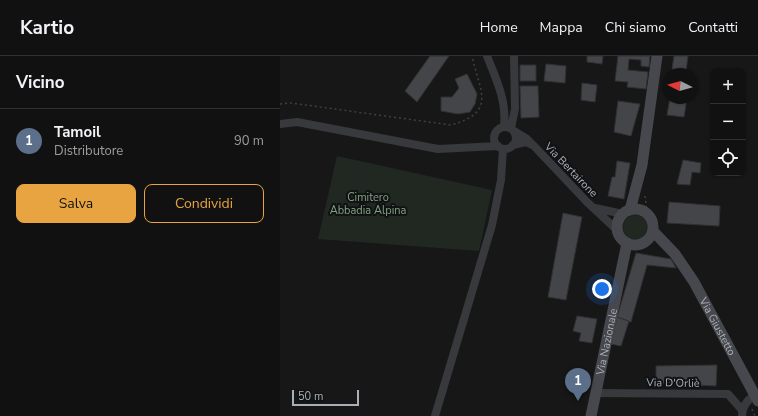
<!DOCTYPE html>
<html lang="it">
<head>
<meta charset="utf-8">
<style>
  :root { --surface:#111112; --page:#1e1f20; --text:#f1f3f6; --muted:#9c9d9f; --line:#303132; --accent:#e7a440 }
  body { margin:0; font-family:"Nunito Sans",sans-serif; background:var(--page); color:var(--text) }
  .controls { position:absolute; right:12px; top:12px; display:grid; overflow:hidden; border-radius:8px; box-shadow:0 1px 3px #0004 }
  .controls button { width:36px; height:36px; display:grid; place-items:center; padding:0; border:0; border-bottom:1px solid var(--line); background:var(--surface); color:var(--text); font:20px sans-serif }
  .compass { position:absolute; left:382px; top:12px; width:36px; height:36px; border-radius:50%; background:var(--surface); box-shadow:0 1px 3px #0004; rotate:276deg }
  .scale { position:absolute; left:12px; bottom:10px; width:67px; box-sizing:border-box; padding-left:4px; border:2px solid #a9afb7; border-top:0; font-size:11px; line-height:14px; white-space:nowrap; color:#a9afb7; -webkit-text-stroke:3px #111213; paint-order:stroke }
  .you { position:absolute; left:322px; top:233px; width:14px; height:14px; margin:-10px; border:3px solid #fff; border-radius:50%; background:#1a73e8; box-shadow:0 0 0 6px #1a73e833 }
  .badge { display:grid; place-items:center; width:26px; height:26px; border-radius:50%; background:var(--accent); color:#fff; font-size:13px; font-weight:700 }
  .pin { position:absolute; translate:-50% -33px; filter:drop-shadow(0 1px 2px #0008) }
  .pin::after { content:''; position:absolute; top:21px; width:14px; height:12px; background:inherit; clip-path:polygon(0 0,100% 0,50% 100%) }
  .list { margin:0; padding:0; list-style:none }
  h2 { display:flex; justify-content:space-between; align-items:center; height:52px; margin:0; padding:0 16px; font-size:17px }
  h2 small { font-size:13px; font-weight:400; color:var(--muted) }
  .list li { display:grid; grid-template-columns:26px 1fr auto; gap:12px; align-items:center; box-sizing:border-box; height:64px; padding:0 16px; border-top:1px solid var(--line) }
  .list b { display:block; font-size:15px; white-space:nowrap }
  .list p { margin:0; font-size:13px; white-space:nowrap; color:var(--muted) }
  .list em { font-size:13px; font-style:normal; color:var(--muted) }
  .actions { display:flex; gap:8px; padding:12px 16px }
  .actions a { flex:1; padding:9px 0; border:1px solid var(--accent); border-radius:8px; text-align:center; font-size:14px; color:var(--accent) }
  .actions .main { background:var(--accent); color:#111 }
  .icon { flex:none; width:22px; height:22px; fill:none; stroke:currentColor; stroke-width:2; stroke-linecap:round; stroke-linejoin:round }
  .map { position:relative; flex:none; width:478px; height:360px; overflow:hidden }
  header { display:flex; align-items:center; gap:24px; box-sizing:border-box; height:56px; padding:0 20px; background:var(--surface); border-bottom:1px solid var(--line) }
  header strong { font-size:19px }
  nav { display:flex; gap:22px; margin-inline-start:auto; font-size:14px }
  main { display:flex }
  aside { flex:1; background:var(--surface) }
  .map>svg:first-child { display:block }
  .green { fill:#212821 }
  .building { fill:#434548; stroke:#313134 }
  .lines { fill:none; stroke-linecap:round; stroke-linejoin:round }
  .path { stroke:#3e4044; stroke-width:1.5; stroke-dasharray:2 3; stroke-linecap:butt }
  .street { stroke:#38393d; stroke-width:8 }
  .secondary { stroke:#46484d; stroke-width:11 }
  .labels { text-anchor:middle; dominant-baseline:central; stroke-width:4; stroke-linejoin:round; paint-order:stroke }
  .street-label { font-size:11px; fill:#a9afb7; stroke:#111213 }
  .park-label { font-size:11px; fill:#82a182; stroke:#111213 }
</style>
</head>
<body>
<header>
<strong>Kartio</strong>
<nav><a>Home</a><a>Mappa</a><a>Chi siamo</a><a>Contatti</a></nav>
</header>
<main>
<aside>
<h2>Vicino<small></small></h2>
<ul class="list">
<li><span class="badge" style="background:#5c6f8a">1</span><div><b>Tamoil</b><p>Distributore</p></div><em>90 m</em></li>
</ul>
<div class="actions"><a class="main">Salva</a><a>Condividi</a></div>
</aside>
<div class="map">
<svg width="478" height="360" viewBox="0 0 478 360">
  <rect width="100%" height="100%" fill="#171718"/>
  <path class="green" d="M57,100L212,134L199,195L38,183Z
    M343 171a12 12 0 1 1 24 0a12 12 0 1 1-24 0Z"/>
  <path class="building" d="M150,0H169L137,46L125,35Z
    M307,0H323L322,8L307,6Z
    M338,0H370L369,11L361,10V4L349,3L348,14L368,16L366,33L347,31L348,26L335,25Z
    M394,0H408L406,15L392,13Z
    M266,8L286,10L285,27L264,25Z
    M240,9H256V25H240Z
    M187,18L197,38L195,48L190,56L178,58L161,55V41H172L179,32L175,23Z
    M302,27L317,29L315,46L301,44Z
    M240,30H258L259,61L241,62Z
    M390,42H407L404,61L387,59Z
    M338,45L360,48L351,80L334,76Z
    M403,104L421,107L420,117L412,116L410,129L397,128Z
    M337,105L350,107L344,143L328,140L332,121H335Z
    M389,146L440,150L439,170L387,167Z
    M283,157L302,161L286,244L268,241Z
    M356,197L391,203L396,212L367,209L351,266L337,261Z
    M297,260L317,263L312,287L299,285L301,277L293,275Z
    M337,261L349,265L341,290L331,288Z
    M437,309L436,330L376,327V310Z"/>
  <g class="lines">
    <path class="path" d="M0,48L11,47L171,69C218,56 199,34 192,0
      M365,140L367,156L374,166
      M472,353L475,360"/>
    <path class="street" d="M207,0C216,23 227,45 224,70
      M0,68L17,66L158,93L218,90
      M214 82a11 11 0 1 1 22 0a11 11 0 1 1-22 0Z
      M231,72L235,53L234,0
      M233,89L246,86L254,90L247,83L234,75
      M254,90L307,146L337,174
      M315,152L343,158
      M316,337L448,338L462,354
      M155,360L212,169L221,124L223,93
      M462,360C462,350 467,344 475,339"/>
    <g class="secondary">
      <circle cx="355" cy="171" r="18"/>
      <path d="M350,154L362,109L377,0"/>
      <path id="s1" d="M373,175L395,198L414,226L478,345"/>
      <path id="s2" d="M311,360L347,187"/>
    </g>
  </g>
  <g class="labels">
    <g class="street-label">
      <text transform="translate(291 114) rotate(46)">Via Bertairone</text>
      <text stroke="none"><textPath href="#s1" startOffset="116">Via Giustetto</textPath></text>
      <text stroke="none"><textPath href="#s2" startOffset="76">Via Nazionale</textPath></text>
      <text transform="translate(393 327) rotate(1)">Via D'Orliè</text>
    </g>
    <g class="park-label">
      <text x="88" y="141">Cimitero<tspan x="88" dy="13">Abbadia Alpina</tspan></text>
    </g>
  </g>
</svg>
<div class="controls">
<button>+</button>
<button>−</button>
<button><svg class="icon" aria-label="locate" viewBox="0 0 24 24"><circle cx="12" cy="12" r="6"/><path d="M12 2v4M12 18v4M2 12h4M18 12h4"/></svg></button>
</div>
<svg class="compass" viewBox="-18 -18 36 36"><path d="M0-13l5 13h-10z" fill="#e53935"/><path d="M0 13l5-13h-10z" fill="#9c9d9f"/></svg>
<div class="scale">50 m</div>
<div class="you"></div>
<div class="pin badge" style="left:298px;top:345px;background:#5c6f8a">1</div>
</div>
</main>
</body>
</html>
